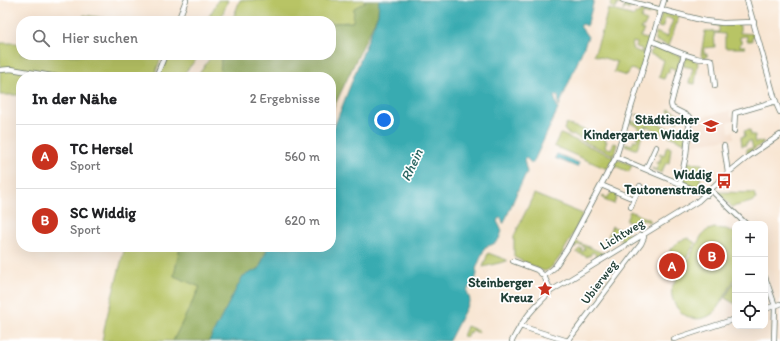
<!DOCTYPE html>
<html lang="de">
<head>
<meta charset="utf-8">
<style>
  :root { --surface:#fff; --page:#f6f6f6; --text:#202124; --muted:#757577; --line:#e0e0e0; --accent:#c8321e }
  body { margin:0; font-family:Itim,sans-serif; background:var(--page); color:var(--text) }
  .controls { position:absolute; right:12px; bottom:12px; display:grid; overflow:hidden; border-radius:8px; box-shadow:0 4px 16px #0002 }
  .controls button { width:36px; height:36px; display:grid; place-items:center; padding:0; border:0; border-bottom:1px solid var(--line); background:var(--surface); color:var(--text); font:20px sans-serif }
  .you { position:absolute; left:384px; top:120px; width:14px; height:14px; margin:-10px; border:3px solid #fff; border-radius:50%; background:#1a73e8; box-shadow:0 0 0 6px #1a73e833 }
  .badge { display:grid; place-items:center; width:26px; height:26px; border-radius:50%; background:var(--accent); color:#fff; font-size:13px; font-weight:700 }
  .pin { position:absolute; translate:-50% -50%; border:2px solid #fff; box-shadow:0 1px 4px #0006 }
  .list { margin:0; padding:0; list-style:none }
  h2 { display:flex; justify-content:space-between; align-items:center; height:52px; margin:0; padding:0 16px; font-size:17px }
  h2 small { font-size:13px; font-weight:400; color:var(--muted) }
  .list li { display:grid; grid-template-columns:26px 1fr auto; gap:12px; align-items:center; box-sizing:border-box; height:64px; padding:0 16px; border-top:1px solid var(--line) }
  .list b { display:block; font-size:15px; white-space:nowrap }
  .list p { margin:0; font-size:13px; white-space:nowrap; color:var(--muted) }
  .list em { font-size:13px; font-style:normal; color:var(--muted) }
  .icon { flex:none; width:22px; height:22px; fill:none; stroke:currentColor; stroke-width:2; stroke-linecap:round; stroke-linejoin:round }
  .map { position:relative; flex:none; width:780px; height:341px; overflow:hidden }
  .search { position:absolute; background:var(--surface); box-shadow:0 4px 16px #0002; left:16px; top:16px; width:320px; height:44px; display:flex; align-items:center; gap:10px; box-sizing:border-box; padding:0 14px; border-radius:16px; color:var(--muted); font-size:15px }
  .panel { position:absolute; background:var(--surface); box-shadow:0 4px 16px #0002; left:16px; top:72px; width:320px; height:180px; border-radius:16px }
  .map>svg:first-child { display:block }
  .built { fill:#f1d5bd }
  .green { fill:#b8c465; stroke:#6c804c }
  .forest { fill:#92aa5a; stroke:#587447 }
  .water { fill:#38abb1; stroke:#2c7472 }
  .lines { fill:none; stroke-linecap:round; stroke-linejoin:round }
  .minor-casing { stroke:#6b786b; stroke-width:6 }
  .minor { stroke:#fff; stroke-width:4.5 }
  .labels { text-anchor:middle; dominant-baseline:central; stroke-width:3.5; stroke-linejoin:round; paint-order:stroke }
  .poi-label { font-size:13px; font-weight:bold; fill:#1f3d34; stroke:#fff; text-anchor:end }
  .street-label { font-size:13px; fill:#1f3d34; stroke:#fff }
  .water-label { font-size:14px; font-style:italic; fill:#286460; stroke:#fff }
</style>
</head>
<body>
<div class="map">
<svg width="780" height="341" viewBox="0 0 780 341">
  <rect width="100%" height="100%" fill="#fff"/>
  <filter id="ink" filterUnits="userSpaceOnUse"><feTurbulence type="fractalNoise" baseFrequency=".025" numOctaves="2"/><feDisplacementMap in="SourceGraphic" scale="8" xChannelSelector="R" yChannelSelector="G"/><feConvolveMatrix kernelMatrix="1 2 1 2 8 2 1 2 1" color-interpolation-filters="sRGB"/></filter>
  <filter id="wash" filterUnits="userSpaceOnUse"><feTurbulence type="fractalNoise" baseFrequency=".012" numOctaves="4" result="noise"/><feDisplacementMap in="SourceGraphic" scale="16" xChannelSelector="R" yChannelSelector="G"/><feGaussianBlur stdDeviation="0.9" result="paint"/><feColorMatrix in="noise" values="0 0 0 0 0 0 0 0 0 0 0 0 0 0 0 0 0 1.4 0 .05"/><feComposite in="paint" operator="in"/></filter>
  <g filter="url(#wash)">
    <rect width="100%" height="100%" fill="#f8e5d1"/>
    <path class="built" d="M730,111L731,117L734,116V120L728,122L729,132L734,131V138L690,145L694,118Z"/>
    <path class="green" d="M218,0H228L220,21H207C210,13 215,8 218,0Z
      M240,0H365L353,22L331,23V21H232Z
      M613,0L631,4L629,10L625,8L623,11L625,5L617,4L616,9L610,6Z
      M647,8L658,11L656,18L655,17L656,13L650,12L649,15L643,13L641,19L647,21L644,27H641V29L644,30L640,37L650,40L646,52H641L642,49L636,47L637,43L633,42L632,49L647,55L640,72L631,69L628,74H626V76L614,72L617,62L594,55L602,32L608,9H609L634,16L635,13L639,14L641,10L644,13Z
      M664,12L679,16L669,46L656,41L655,39L656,32L667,37L669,33H668L673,20L666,17L662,28L658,27L662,13Z
      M84,15L123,21H80Z
      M714,24H739V26H740V33L755,34L756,36H752V41H747V36L740,37V41H742V43H740V46H745V48H725V34L714,33L715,47L704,48V54H707V57L703,58L701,55L705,31H712L713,30V32H719V26L714,25Z
      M0,43H16L21,45V55H162L154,77H21V95H0Z
      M655,44L681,56L675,78H674L676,70L670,67L669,68V73L667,72L664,79L659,77L664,60L650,54L653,46Z
      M166,55H200L181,77H157Z
      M212,55H221L220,77H197Z
      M686,57L698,62L695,84L689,83L693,68L683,66Z
      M669,109L680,114L677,122L673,120V118L672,117L673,113L668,111Z
      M637,114L662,125L671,130L677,131L686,135L685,143L646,126L637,149H635L625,145L626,143L632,145L634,140L636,141L638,138L636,137L637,135L636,134L639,127L630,123L631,120L641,124L642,118L636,115Z
      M566,124L606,137L605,141H607L605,147L611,149L614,143L617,144L614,155L582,141L581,138L567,133L564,129Z
      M750,130L751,135H755V137H754L755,143L763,141V143L747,154V149L753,148L751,141H748V143H745L746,145L742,146L741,137L745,136L744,131Z
      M560,134H561L614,157L607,169L554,146Z
      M667,146L671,148L669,163H666L661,173L652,169V168L656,170L658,165L656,163V162L660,163L661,162L659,161L662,156L659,155L660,153L664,155Z
      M617,159L632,165L629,172L613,165Z
      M686,162L702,164L699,189L683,182Z
      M613,191L618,193L614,204L604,200L605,199L602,197L603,196L607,198Z
      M719,192L754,193L756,199L751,202L732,207L718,193Z
      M534,194L583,214C577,225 557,271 544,271C543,271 518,259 514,257V236Z
      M630,211L650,220L649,222L641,219L639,223L636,222L635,224L626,221Z
      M612,226L634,236L623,243L620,242L622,238L620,237L619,238L616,236L615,240L608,237Z
      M714,228L726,229L735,233C735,243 735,254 735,264C735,268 736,273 735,277C734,281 716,312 712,314C693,328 668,309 672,287L702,235L706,231Z
      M688,238L695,243L685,260L669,251L679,241Z
      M575,241L605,254L598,258L595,257L596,254L592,252L590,256L588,255V257L576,252L580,248L582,249L581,251L583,252L585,248L581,245H576L575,248L572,246Z
      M125,247H180L174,276L200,287L173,341H102L106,320Z
      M488,253L507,260V261L483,267Z
      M673,254L682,259L672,277L663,272Z
      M735,281V304L725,298Z
      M467,326L479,331L478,333L472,330L471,333L468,332L467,337L463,336Z"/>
    <path class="forest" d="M365,0H379L378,14L331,113V77H220L221,55H331V23L353,22L354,8L365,2Z
      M180,247H268L259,269L243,276L209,341H173L200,287L174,276Z"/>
    <path class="water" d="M379,0H594L587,26L583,24L580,26L588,37L559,106L558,95L554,96L558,109L533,163H531L526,158L524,160L527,172L518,190L504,223H503L501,218H499L497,221L502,231C498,243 497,243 485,247L476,269L477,274L474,284L472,286L468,288L467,291L470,300L449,341H209L243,276L259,269L268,247H331V135L378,14Z
      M557,154L579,163L577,167L555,158Z"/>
  </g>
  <g filter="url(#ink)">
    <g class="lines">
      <g class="minor-casing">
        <path id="minor" d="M623,0L705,21L723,23L754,22
          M747,0L776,103L780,112
          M178,21L186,0
          M652,41C667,47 681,54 696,58C702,60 707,58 712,60L715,86
          M0,70L11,69L58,77
          M156,77L165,55
          M734,131L735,113L776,101
          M724,146L728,173
          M616,157L707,195
          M646,169L656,147
          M680,183L686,155L690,117L672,108L671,104L684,54
          M601,185L634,199L640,186
          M711,190L746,224
          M631,207L634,199
          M513,261L537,270L544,276
          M765,277L775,306L774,341
          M551,291L544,276L554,268L567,249L616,157L664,0
          M765,309L780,304
          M520,326L568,341
          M674,339L735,319
          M512,341C523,319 533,308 551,291L698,201L728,173L749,156L780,135
          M568,341L641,244L644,237L641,235"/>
      </g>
      <use href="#minor" class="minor"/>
    </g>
  </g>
  <defs>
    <g id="school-bare" transform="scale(1.2)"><path d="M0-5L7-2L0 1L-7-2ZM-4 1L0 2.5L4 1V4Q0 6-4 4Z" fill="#c8321e" stroke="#fff" stroke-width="2.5" paint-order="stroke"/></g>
    <g id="bus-bare" transform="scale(1.2)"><path d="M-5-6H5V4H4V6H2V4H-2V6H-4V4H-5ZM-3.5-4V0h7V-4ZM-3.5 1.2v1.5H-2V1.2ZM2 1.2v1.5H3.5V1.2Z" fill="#c8321e" stroke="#fff" stroke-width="2.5" paint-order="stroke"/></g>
    <g id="sight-bare" transform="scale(1.2)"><path d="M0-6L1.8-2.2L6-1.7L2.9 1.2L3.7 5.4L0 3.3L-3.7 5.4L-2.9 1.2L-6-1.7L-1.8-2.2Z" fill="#c8321e" stroke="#fff" stroke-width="2.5" paint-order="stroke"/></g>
  </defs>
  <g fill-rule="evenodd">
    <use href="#school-bare" x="711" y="126"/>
    <use href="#bus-bare" x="724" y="181"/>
    <use href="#sight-bare" x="545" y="289"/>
  </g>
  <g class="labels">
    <g class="poi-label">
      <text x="699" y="119">Städtischer<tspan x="699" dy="15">Kindergarten Widdig</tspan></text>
      <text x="712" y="174">Widdig<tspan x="712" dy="15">Teutonenstraße</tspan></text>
      <text x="533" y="282">Steinberger<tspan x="533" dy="15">Kreuz</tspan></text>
    </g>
    <g class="street-label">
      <text transform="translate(622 234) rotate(-31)">Lichtweg</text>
      <text transform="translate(599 282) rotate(-53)">Ubierweg</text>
    </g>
    <g class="water-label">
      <text transform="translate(412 165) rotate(-65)">Rhein</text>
    </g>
  </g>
</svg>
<div class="controls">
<button>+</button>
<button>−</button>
<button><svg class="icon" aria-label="locate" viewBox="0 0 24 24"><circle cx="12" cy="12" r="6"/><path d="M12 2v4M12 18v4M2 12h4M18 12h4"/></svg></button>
</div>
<div class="you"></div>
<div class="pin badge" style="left:672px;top:266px">A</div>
<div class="pin badge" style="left:712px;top:256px">B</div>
<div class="search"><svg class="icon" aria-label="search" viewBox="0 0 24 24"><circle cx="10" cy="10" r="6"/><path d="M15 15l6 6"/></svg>Hier suchen</div>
<section class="panel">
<h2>In der Nähe<small>2 Ergebnisse</small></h2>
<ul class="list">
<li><span class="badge">A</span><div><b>TC Hersel</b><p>Sport</p></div><em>560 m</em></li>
<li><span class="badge">B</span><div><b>SC Widdig</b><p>Sport</p></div><em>620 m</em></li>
</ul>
</section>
</div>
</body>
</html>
